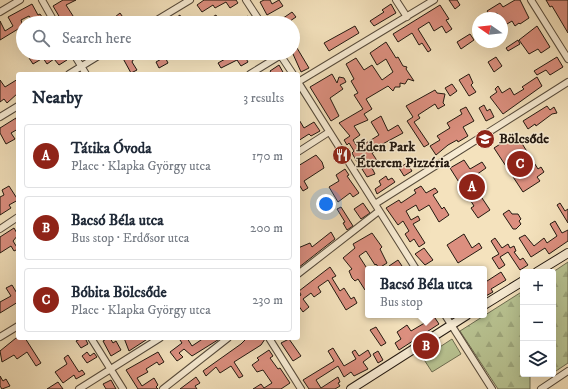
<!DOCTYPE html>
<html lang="en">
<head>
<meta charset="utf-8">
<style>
  :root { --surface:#fff; --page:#f2f2f3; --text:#1f2937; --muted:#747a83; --line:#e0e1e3; --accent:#8f2418 }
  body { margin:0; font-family:"IM FELL DW Pica",serif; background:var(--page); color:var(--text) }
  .controls { position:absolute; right:12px; bottom:12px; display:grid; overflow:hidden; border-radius:4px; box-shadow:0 4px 16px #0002 }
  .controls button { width:36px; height:36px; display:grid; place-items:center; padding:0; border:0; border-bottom:1px solid var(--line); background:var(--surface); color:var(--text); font:20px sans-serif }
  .compass { position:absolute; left:472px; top:12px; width:36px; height:36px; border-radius:50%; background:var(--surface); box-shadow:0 4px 16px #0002; rotate:284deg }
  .you { position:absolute; left:326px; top:204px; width:14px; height:14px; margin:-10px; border:3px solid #fff; border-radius:50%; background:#1a73e8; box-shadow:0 0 0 6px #1a73e833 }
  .badge { display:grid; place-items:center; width:26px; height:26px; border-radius:50%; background:var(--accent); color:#fff; font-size:13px; font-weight:700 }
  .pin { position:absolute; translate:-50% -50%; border:2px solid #fff; box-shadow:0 1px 4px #0006 }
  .popup { position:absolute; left:365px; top:266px; width:122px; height:52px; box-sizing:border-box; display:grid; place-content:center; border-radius:4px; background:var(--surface); filter:drop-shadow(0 1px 3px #0005); font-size:13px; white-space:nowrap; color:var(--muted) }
  .popup b { font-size:15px; color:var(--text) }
  .popup::after { content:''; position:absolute; left:50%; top:100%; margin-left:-8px; border:8px solid transparent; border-top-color:var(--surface) }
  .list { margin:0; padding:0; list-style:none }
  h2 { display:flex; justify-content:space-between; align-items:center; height:52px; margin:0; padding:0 16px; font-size:17px }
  h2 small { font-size:13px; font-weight:400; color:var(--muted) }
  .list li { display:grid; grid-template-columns:26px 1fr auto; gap:12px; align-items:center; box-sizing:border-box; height:64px; margin:0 8px 8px; padding:0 8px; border:1px solid var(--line); border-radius:4px }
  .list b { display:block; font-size:15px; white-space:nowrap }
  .list p { margin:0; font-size:13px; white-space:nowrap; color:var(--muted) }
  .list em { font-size:13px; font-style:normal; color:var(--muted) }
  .icon { flex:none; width:22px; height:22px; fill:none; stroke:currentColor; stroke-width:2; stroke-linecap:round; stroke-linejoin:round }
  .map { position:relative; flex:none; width:568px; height:389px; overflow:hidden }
  .search { position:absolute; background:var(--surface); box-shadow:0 4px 16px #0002; left:16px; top:16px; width:284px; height:44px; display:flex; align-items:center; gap:10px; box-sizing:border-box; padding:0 14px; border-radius:22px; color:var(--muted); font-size:15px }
  .panel { position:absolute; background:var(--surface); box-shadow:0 4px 16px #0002; left:16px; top:72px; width:284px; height:268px; border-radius:4px }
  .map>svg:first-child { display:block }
  .green { fill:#b9c493; stroke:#6e6e52 }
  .forest { fill:url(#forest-firs); stroke:#6e6e52 }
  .building { fill:#dc8f7f; stroke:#231910 }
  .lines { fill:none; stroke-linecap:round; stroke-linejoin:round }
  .street-casing { stroke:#574b3b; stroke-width:8 }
  .secondary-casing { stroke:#231910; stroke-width:10 }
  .street { stroke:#f8ecd4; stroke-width:6 }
  .secondary { stroke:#f8ecd4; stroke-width:8 }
  .labels { text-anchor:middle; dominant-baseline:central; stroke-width:3; stroke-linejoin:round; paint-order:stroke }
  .poi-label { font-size:14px; font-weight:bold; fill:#231910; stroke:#f8ecd4; text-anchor:start }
</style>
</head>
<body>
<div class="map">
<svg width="568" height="389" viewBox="0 0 568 389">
  <defs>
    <pattern id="forest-firs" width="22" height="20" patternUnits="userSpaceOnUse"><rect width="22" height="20" fill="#b9c493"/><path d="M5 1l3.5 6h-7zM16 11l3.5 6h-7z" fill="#9fa87e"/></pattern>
  </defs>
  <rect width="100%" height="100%" fill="#f4e2bd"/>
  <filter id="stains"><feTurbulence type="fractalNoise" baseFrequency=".005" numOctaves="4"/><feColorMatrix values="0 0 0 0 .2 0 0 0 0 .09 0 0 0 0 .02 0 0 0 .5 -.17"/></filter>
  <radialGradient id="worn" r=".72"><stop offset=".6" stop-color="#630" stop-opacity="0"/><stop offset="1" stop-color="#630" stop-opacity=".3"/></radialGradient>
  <path class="green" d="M452,339L461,354L432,372L423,358Z"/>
  <path class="forest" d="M568,262V363L553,373V272Z
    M523,291V374H533L530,377V389H498L460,331Z"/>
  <path class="building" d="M63,0H76L66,5L75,19L68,23H63L53,6Z
    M204,0H236L238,3L230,8L226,2L215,8L213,5L202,12L197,5Z
    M264,0H270L272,4L279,0L283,6L267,15L260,2Z
    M449,0H457L460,5L455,9Z
    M515,0H520L529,18L520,24L519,23L515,26L512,21L502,27V18H500L497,13L491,17L487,11L500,3L503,7Z
    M546,0H568V33L552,6L550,7Z
    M32,4L38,15L40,14L45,21L34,23L29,16L21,20L23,26L0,40V21L5,31L13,26L8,17Z
    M391,4L396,13L374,26L370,21L384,12L382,10Z
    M440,5L449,19L446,20L452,29L446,33L442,26L434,31L429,22L418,29L431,50L428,52L422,43L419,45L412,33L398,42L393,34Z
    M292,12L296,17L287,23H276Z
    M120,13L127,23H119L115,17Z
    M180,15L181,18L183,16L187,23H168Z
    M216,15L220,23H211L209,19Z
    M248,16L251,23H236Z
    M355,26L359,33L329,51L324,43Z
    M537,26L550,47L541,53L538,49L529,54L519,40Z
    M470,34L474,40L461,49L457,42Z
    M518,40L520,44L508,51L506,48Z
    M386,42L396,58L398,57L403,66L407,67L406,69L414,81L408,79L405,84L400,83V87H395L393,91L388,86L366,99L372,109L364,114L368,120L354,126L360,135L353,140L358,148L379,135L371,122L381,116L388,131L398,125L403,133L377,147L378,149L372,153L378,162L371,166L375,174L367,177L362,169L364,168L360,160L357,162L352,153L354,151L349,143L347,145L344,140L350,136L339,123L363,109L354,95L358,93L351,81L354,79L346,64L356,58L364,70L372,65L382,80L393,72L386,59L377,65L370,53Z
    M297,48L309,68L301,72L293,54V51Z
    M38,53H63L67,60L59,65L54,59L47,64L43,58L33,64L29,58Z
    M120,53H144L133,60L132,62L137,70L131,73Z
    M236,53H243L248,62L241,66L237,60L221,68L218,63Z
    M165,57L168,63L159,68L156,62Z
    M496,57L502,66L494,72L488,62Z
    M557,57L563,67L550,75L546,70L537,75L534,71Z
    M279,65L284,74H272L270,71Z
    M332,74L337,83L339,77L344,78L346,82L340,85L343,89L330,98L339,116L331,121L310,87Z
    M469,74L473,83L471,85L476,92L469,96L459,80Z
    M537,77L542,86L503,114L490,97L497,92L495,89L498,86L502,93L510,88L514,95L524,89L522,87Z
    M18,79V93L7,103L4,99L0,102V80L5,87Z
    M452,84L457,91L450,96L445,88Z
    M435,90L437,93L445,94L443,103L445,105L438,109L435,104L418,115L420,118L414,122L429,144L424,147L407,121L413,117L406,106Z
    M484,105L487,111L490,109L494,117L486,121L479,108Z
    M547,106L550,110L554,107L557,113L552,114L536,126L535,124L528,129L523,121Z
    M466,107L474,121L463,127L468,136L458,142L457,140L448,145L436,155L430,146L440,140L437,136L450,128L447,123L462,114L460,110Z
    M16,118L18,129L11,133L15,139L6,144L0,133V128Z
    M298,118L304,128L314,122L320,131L311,136L309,134L298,141Z
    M516,134L538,169L541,167L544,172L537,177L540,181L523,192L494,148Z
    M316,155L322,162L324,168L304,181L308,188L303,191L298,183V166Z
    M464,160L470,169L482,162L486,168L476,175L486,191L480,195L490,210L478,218L471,208L474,206L450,168Z
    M407,163L412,171L404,176L399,168Z
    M345,169L349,175L347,176L359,193L353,197L350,193L338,202L329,187L339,181L336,175Z
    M386,176L388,180L392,178L395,182L377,194L375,189L381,185L379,181Z
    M9,186L18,200L9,205L11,208L0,215V197L4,195L2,190Z
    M421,186L426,193L435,188L438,192L433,195L442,209L444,207L449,215L439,222L429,205L419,211L416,205L406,211L411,220L418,216L420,220L413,224L425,243L419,247L414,239L410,242L405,234L409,231L403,221L398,225L386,208L399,200L401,203L416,193L414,190Z
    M363,203L370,213L361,219L354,209Z
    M560,203L565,211L568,209V223L557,205Z
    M341,207L353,226L347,230L343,223L345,222L337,209Z
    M509,210L512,214H518L521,219L519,221L521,224L516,229H513L503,214Z
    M555,221L562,233L568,230V241L549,254L545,248L531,257L519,238L525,235L534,246L544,238L547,243L557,236L550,224Z
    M14,228L18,235L13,241L18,249L14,251L11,246L0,253V237Z
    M331,232L335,239L298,268V248L310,243L312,247Z
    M372,233L382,247L380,249L387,263L379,268L376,264L375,265L366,251L359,256L368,270V288L365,290L358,279L355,281L352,278L349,271L352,269L343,258L355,248L353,244Z
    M464,234L472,248L479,243L482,248L458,263L447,245Z
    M495,238L502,248L508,244L510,248L514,246L516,251L514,252L520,260L523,258L528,265L520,270L508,252L500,257L505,265L499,269L492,258L499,254L491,241Z
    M424,248L433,260L425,265L415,254Z
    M398,260L404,269H391L389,266Z
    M330,267L336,276L332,278L340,291L344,288L351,299L354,297L357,303L346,310L328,280L318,287L321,292L314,297L311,293L303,299L309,307L303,312L298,305V297L301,295L299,291Z
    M501,272L506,280L491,289L493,292L484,297V283Z
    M12,285L18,295V302L0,313V302L11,296L6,288Z
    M426,315H433L439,324L399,350L395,343L401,339L397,332L407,325L411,331L428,321Z
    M376,327L386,343L381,346L370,330Z
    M16,338H25L41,363L36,366L27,352L17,359L14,355L2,362L0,351Z
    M82,338H85L88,344L81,348L76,341Z
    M108,338H110L113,343L116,341L121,350L111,356L103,341Z
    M124,338H149L129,351Z
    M184,338H187L192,346L204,338H221L192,356L184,349L179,353L183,357L177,361L170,352L182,343L180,340Z
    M247,338L265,339L261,345L234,362L243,376L239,378L231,366L220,373L216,367L206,376L203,371L241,344Z
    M289,339L301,356L293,361L281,343Z
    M333,348L344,366L356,359L352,352L355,350L359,356L368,350L371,356L363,362L368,369L354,376L351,372L344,377L338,366L316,380L321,388L338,377L340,382L338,383L340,386L335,389H309L303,380L334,361L328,351Z
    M269,350L273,356L270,358L278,369L280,368L290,383L281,389H253L261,384L264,388L272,383L263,370L257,372L252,365L259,360L257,358Z
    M378,351L383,360L378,363L373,354Z
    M87,352L90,356L94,353L97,357L87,363L82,356Z
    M158,352L164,362L159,365L157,362L146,369L148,372L137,378L142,386L154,378L158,385L156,387L158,389H138L126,370Z
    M68,355L79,372L82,370L85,374L76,379L74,375L63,383L55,372L67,364L64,358Z
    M0,376L3,381L6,379L10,386L2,389L0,386Z
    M196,377L200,383L195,386L197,389H180Z
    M111,380L116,389H106L103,384Z
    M58,382L63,389H47Z"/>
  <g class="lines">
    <g class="street-casing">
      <path id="street" d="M42,0L55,23
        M246,0L261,23
        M396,0L407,17
        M531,0L568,59
        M0,12L20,0
        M152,23L190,0
        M73,53L86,74
        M279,53L293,74
        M69,74L103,53
        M250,74L281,55
        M298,82L416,269
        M298,82L434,0
        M0,117L18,106
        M298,152L329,132
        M375,204L568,82
        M0,229L18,217
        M298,274L379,211
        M445,315L492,389
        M0,337L18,326
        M91,338L123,389
        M269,338L301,389
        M79,389L160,338
        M163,389L228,338
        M541,389L568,371"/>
    </g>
    <g class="secondary-casing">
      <path id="secondary" d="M537,272L568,253
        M484,305L523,281
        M351,389L467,315"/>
    </g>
    <use href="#street" class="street"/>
    <use href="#secondary" class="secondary"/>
  </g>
  <defs>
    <g id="school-disc" transform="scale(1)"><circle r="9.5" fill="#8f2418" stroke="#f8ecd4"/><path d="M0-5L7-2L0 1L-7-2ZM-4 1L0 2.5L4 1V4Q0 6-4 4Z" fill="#fff"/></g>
    <g id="restaurant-disc" transform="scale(1)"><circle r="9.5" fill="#8f2418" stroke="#f8ecd4"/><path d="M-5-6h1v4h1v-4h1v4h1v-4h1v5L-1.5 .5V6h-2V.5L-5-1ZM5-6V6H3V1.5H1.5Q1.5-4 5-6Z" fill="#fff"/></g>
  </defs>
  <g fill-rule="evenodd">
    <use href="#school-disc" x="485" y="139"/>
    <use href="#restaurant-disc" x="342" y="155"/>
  </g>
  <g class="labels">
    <g class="poi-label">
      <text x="499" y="139">Bölcsőde</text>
      <text x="356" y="147">Éden Park<tspan x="356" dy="16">Étterem Pizzéria</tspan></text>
    </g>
  </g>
  <rect width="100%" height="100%" filter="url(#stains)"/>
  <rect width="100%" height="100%" fill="url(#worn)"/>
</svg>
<div class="controls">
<button>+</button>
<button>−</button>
<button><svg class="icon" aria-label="layers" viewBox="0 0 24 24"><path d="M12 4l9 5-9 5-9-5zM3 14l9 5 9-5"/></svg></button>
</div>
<svg class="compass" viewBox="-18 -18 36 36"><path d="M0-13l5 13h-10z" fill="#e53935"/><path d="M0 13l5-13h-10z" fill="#747a83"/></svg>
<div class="you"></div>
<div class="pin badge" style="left:472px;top:187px">A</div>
<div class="pin badge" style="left:426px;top:346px">B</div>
<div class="popup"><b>Bacsó Béla utca</b>Bus stop</div>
<div class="pin badge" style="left:520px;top:164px">C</div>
<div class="search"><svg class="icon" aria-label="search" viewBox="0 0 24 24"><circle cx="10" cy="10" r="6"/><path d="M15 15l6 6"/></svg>Search here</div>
<section class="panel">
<h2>Nearby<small>3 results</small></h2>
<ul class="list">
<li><span class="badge">A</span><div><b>Tátika Óvoda</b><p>Place · Klapka György utca</p></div><em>170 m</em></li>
<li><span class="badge">B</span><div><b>Bacsó Béla utca</b><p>Bus stop · Erdősor utca</p></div><em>200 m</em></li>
<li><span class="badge">C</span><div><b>Bóbita Bölcsőde</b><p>Place · Klapka György utca</p></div><em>230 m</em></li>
</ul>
</section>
</div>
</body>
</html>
